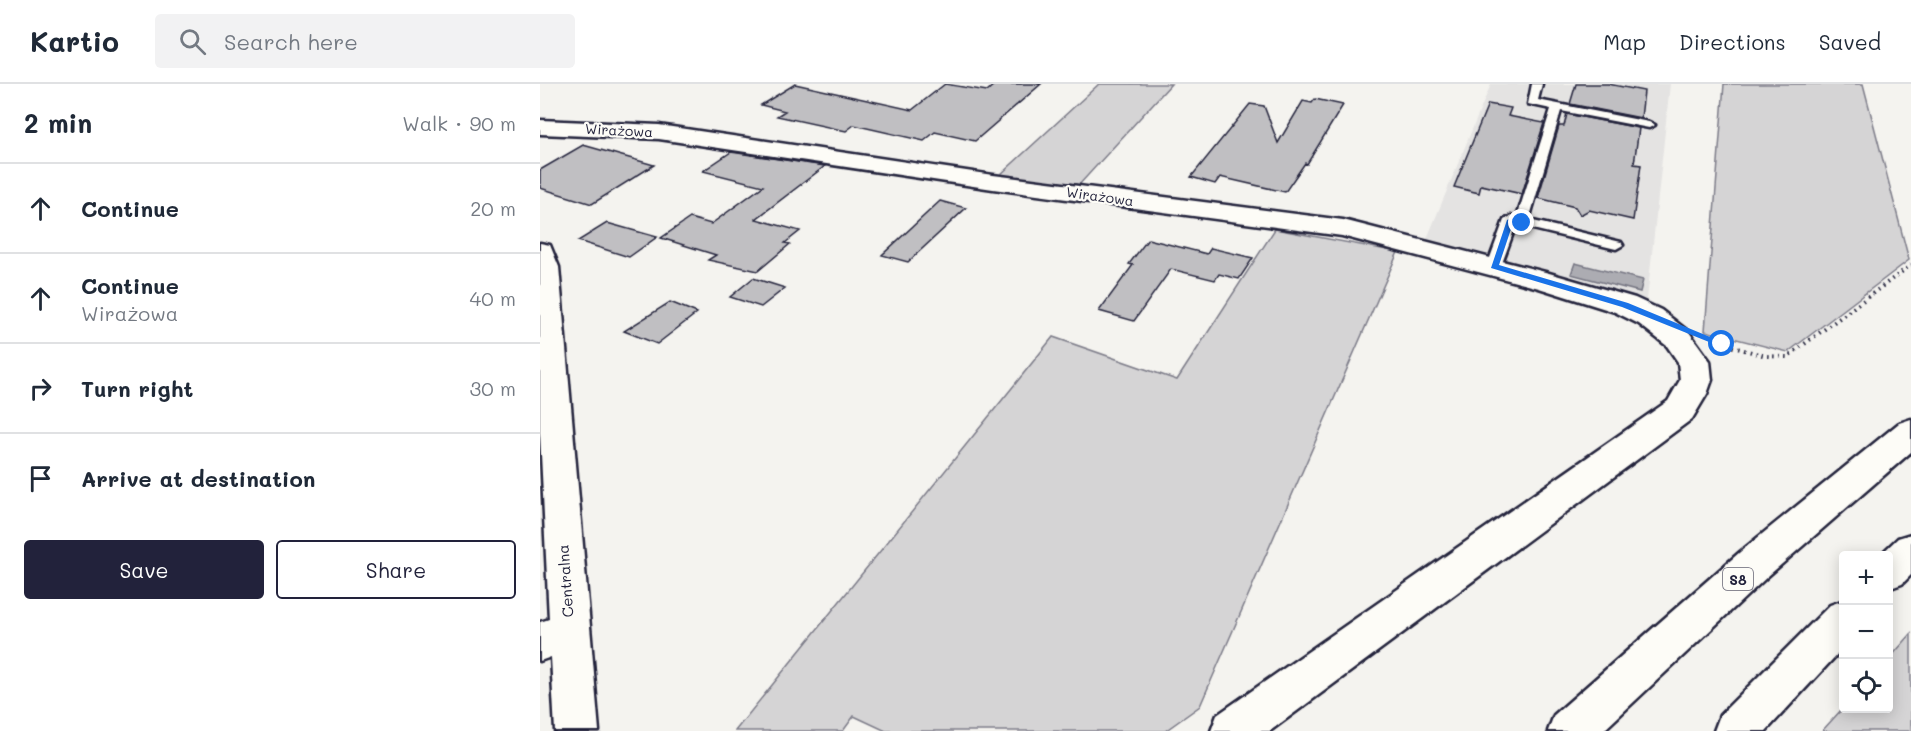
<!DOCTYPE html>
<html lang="en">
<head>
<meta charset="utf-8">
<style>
  :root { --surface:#fff; --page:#f2f2f3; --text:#1f2937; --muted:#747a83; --line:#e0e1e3; --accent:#22223b }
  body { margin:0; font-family:Mali,sans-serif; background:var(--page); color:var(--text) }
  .controls { position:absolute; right:18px; bottom:18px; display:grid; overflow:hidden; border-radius:6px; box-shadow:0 3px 15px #0003 }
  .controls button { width:54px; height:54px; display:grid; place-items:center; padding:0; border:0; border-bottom:2px solid var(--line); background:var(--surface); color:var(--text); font:30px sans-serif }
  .stop { position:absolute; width:18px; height:18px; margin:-14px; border:4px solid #1a73e8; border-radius:50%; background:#fff }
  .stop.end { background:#1a73e8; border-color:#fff; box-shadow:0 2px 6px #0008 }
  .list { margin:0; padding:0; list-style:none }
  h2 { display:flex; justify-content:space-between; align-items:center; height:78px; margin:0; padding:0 24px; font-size:26px }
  h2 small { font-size:20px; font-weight:400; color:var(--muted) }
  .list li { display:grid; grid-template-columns:39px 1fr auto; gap:18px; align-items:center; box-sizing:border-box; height:90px; padding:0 24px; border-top:2px solid var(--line) }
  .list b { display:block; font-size:22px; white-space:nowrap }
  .list p { margin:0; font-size:20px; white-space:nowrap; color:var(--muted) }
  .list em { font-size:20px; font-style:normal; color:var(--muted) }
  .actions { display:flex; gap:12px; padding:18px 24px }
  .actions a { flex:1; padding:14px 0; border:2px solid var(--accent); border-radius:6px; text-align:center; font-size:21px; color:var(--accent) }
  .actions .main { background:var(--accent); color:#fff }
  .icon { flex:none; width:33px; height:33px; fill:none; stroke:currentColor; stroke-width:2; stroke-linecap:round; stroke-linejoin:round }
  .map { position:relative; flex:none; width:1371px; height:647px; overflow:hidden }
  header { display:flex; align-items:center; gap:36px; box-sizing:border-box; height:84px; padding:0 30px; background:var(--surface); border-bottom:2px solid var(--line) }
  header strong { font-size:28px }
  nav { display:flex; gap:33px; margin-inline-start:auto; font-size:21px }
  .search { width:420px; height:54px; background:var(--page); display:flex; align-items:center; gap:15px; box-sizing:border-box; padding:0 21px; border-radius:6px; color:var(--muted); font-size:22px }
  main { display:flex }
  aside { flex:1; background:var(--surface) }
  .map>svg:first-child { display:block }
  .built { fill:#e4e3e2 }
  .green { fill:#d5d4d5; stroke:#7c7b88; stroke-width:1.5 }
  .water { fill:#acacb2; stroke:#757582; stroke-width:1.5 }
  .building { fill:#c0bfc2; stroke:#22223b; stroke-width:1.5 }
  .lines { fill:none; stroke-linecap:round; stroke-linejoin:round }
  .lane-casing { stroke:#22223b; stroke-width:5 }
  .street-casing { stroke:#22223b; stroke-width:5 }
  .highway-casing { stroke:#22223b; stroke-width:5 }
  .path { stroke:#22223b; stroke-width:4; stroke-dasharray:1.5 4.5; stroke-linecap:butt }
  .lane { fill:#fdfcf7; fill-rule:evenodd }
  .street { fill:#fdfcf7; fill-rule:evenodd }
  .highway { fill:#fdfcf7; fill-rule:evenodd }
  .route { fill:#1a73e8 }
  .labels { text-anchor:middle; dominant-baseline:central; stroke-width:4.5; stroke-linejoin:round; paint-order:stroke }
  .far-street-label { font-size:14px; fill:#22223b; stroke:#fdfcf7 }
  .shield { fill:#fdfcf7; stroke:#646373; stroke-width:1.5 }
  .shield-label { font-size:14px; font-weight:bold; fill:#22223b }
  .street-label { font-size:15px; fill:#22223b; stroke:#fdfcf7 }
</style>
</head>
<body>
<header>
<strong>Kartio</strong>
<div class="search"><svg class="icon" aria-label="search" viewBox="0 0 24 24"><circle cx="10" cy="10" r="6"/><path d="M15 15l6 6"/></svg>Search here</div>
<nav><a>Map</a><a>Directions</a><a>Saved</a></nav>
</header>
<main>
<aside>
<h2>2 min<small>Walk · 90 m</small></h2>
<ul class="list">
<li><svg class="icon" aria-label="ahead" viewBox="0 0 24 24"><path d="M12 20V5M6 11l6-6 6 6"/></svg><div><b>Continue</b></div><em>20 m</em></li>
<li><svg class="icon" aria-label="ahead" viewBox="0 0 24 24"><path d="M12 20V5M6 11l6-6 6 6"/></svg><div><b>Continue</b><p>Wirażowa</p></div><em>40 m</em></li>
<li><svg class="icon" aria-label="right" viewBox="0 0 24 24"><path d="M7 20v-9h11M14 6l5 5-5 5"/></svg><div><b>Turn right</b></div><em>30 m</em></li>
<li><svg class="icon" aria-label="arrive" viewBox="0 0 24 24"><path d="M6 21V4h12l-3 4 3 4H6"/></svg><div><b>Arrive at destination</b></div></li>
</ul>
<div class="actions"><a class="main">Save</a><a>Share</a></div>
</aside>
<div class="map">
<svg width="1371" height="647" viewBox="0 0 1371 647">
  <rect width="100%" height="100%" fill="#f4f3ef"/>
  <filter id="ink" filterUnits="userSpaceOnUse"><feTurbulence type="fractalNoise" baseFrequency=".0167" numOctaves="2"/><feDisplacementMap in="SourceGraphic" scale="12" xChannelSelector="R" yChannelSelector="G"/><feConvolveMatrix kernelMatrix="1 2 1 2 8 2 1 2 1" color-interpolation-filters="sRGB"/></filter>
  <g filter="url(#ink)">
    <path class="built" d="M951,0H1130L1107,216L886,157Z"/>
    <path class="green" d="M559,0H631L538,102L460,91Z
      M1184,0H1323L1369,176L1248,268L1165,247Z
      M735,145L858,168L660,622L625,647H346L314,632L303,647H195L513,253L637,296Z
      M1371,550V647H1282L1303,624H1348L1349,575Z"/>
    <path class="water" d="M1035,179L1103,196L1100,208L1031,190Z"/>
    <path class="building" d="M255,0L372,26L405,0L447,7L455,0H501L435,57L395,48L384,57L314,41L306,47L237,32L245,27L221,21Z
      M1036,0H1068L1104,7L1101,34L1030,20Z
      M775,15L803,21L767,80L765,79L745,108L680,93L675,100L651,93L710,20L724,22L738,59L763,17L772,19Z
      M948,20L971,24L968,32L1004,39L982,110L941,101L939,109L914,103Z
      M1027,30L1099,44L1094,80L1101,81L1093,136L1049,126L1040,131L1035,123L998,114L1019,42H1024Z
      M43,61L114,81L52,120L0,104V86Z
      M191,68L285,82L216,135L260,147L245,159L250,160L218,187L168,176L176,171L121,154L150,134L171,140L223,102L163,87Z
      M400,117L426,124L368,178L342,171Z
      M67,139L117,153L89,173L38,157Z
      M608,155L667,170L671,164L713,174L699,195L679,190L675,196L631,185L594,237L559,227L593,181L589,180Z
      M213,194L245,204L221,223L190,213Z
      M130,218L157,229L117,260L84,247Z"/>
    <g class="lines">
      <g class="lane-casing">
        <path id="lane" d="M992,0H1002L998,16L1109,38L1115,41L1109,44L1021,27L989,136L1081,158L1083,161L1076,165L976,141L961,182L954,186L947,182L964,136L971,132L977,133L1011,25L988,20Z"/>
      </g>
      <g class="street-casing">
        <path id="street" d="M0,36L119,41L453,91L803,136L1009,189L1095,214L1121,226L1149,248L1170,277L1172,296L1167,310L1152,335L730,647H671L677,631L1128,317L1140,296L1138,278L1127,262L1099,240L1075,228L999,204L802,152L453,105L119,55L0,50Z
          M0,159L10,161L19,183L59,647H15L11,573L0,577V538L9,535L0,349Z"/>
      </g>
      <g class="highway-casing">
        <path id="highway" d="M1371,335V368L1228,492L1063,647H1008L1014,631L1200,468L1359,339Z
          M1371,450V491L1362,500L1348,505V472H1339L1358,454Z
          M1304,516V563L1226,647H1174L1180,631L1290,521Z"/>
      </g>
      <path class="path" d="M1175,258L1226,272L1247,273L1371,181"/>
      <use href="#lane" class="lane"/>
      <use href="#street" class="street"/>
      <use href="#highway" class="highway"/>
    </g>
  </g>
  <path class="route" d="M971,134L986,139L982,141L973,139L959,181L1088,219L1187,260L1179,262L1082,223L951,184L967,136Z"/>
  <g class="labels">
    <g class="far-street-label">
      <text transform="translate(79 46) rotate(3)">Wirażowa</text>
      <text transform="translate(560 112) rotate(8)">Wirażowa</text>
    </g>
    <rect class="shield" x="1183" y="484" width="30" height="22" rx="4.5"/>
    <g class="shield-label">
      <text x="1198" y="495">S8</text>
    </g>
    <g class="street-label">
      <text transform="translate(25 497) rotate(-94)">Centralna</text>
    </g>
  </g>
</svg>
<div class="controls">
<button>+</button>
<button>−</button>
<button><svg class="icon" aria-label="locate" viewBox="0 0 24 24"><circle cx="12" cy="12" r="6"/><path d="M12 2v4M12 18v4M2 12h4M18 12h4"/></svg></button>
</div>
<div class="stop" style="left:1182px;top:260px"></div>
<div class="stop end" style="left:982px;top:139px"></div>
</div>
</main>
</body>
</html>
